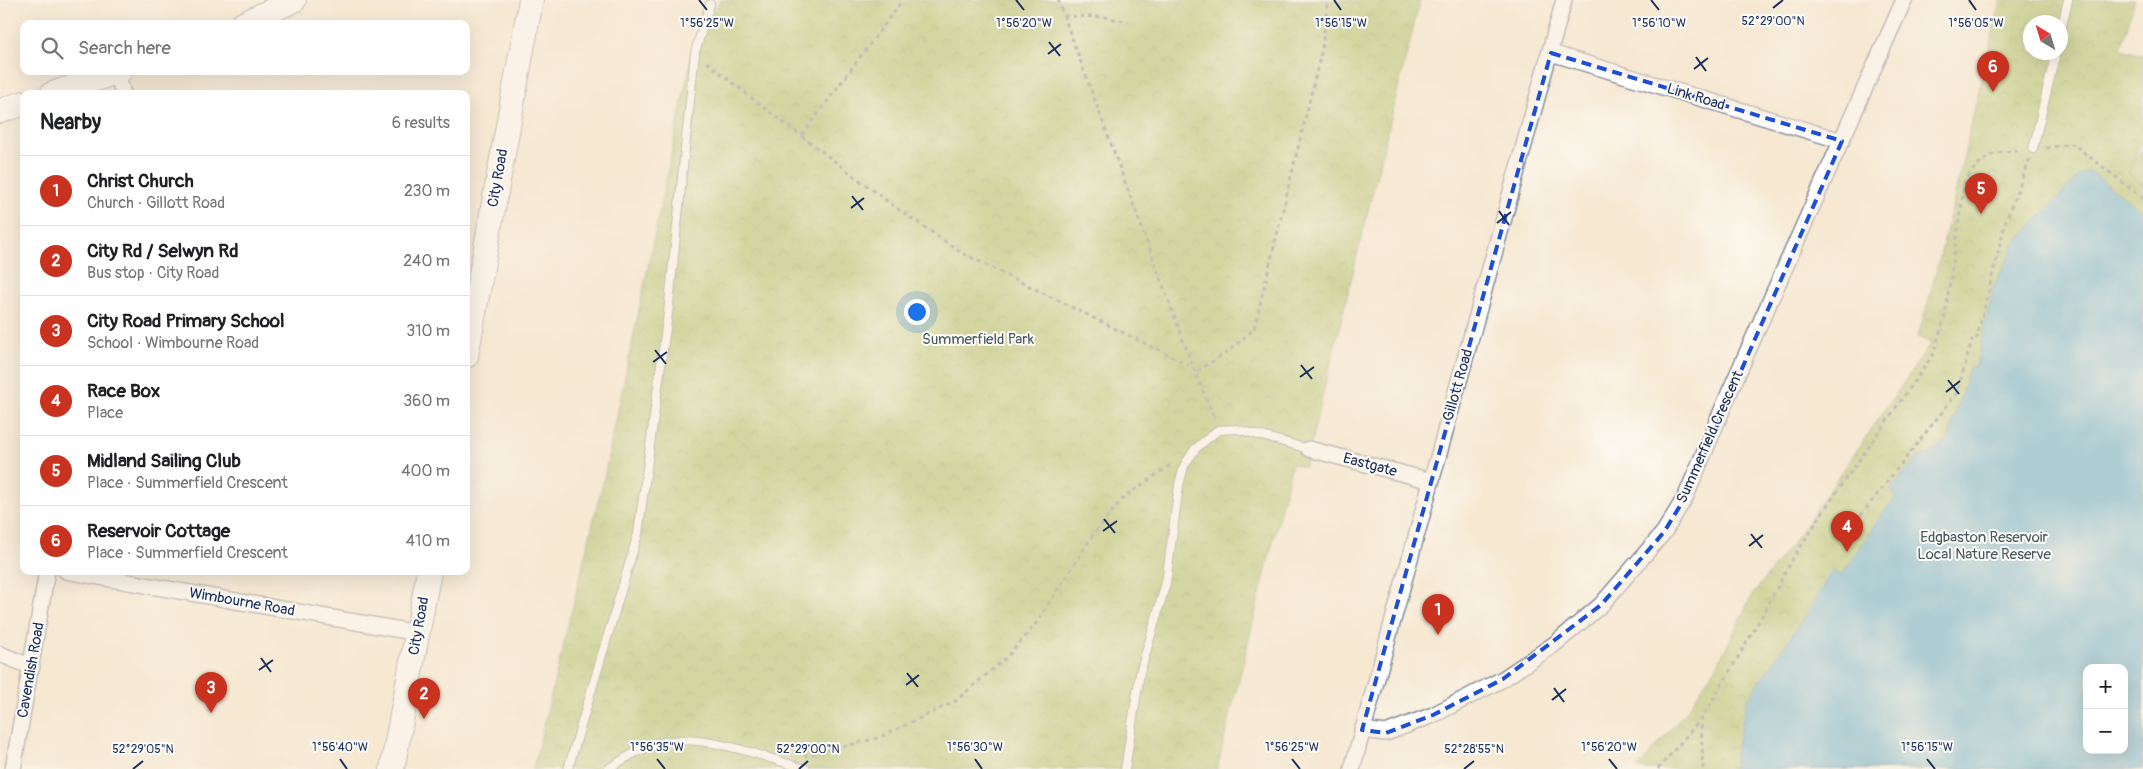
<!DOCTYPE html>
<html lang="en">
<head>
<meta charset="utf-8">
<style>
  :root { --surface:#fff; --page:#f2f2f2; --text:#202124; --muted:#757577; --line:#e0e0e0; --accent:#c8321e }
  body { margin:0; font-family:Pangolin,sans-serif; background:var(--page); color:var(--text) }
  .controls { position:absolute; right:15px; bottom:15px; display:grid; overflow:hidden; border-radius:10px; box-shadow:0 5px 20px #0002 }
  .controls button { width:45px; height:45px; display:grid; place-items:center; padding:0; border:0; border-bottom:1px solid var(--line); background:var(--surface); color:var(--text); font:25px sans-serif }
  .compass { position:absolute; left:2023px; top:15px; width:45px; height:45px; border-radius:50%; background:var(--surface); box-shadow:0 5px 20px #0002; rotate:322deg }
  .you { position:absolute; left:916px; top:311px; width:18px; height:18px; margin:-12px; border:4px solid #fff; border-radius:50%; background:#1a73e8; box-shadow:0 0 0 8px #1a73e833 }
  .badge { display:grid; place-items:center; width:32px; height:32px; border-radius:50%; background:var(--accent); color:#fff; font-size:16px; font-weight:700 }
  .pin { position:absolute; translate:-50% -41px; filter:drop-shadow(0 1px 2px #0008) }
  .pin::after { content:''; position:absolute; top:26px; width:18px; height:15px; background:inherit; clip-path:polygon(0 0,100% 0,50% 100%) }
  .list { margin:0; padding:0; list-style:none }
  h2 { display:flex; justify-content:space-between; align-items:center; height:65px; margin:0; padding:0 20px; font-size:21px }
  h2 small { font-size:16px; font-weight:400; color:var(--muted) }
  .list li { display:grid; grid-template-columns:32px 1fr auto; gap:15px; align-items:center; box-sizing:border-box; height:70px; padding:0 20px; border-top:1px solid var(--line) }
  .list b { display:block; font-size:19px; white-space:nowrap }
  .list p { margin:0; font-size:16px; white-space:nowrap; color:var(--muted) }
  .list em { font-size:16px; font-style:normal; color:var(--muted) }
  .icon { flex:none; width:28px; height:28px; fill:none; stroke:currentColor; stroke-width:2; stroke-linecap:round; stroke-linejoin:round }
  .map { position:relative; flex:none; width:2143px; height:769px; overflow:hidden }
  .search { position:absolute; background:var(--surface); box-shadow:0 5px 20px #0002; left:20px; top:20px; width:450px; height:55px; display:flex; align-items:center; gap:12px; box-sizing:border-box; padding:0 18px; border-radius:10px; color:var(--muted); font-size:19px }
  .panel { position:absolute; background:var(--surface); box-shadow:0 5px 20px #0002; left:20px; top:90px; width:450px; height:485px; border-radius:10px }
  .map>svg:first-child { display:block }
  .grass { fill:#a9c166; stroke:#627862 }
  .park { fill:url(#park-crowns); stroke:#627862; fill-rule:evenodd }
  .water { fill:#5aaed6; stroke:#3a6e9a; fill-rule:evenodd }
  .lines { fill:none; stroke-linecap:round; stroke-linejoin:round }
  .service-casing { stroke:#888c98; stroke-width:10 }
  .minor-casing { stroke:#888c98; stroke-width:18 }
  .primary-casing { stroke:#888c98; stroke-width:26 }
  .path { stroke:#888c98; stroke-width:3; stroke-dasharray:4 4; stroke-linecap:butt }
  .service { stroke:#fff; stroke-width:8 }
  .minor { stroke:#fff; stroke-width:15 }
  .primary { stroke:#fff; stroke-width:24 }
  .marked { fill:none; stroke:#1d4ed8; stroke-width:4; stroke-dasharray:10 6; stroke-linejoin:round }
  .ticks { fill:none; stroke:#1b2f5e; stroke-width:2 }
  .labels { text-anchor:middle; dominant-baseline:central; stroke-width:4; stroke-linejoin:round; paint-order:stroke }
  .street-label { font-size:15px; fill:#1b2f5e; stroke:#fdfcf7 }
  .park-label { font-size:15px; fill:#465b60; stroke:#fdfcf7 }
  .ticks-label { font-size:12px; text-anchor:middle; fill:#1b2f5e; stroke:#fdfcf7; stroke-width:4; stroke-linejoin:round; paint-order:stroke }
</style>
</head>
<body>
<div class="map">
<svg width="2143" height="769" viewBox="0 0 2143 769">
  <defs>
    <pattern id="park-crowns" width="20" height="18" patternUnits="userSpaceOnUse" patternTransform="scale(1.25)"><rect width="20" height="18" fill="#a9c166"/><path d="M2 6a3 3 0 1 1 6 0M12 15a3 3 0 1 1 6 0" fill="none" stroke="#899d57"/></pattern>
  </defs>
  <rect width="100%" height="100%" fill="#fdfcf7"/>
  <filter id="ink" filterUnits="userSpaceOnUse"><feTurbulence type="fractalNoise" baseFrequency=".02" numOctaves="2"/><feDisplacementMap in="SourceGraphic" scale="10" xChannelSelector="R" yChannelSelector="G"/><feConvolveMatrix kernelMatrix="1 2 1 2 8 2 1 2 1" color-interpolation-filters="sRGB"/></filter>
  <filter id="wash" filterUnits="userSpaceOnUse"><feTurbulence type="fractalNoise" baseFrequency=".0096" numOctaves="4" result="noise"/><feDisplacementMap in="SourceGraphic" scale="20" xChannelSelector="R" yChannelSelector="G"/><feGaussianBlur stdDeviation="1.12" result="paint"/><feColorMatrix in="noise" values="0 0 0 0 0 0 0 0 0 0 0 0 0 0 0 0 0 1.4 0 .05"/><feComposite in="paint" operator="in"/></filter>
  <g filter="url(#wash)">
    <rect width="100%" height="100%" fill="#f6e8d1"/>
    <path class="grass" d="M2141,152H2143V185L2100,153L2131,163Z"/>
    <path class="park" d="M721,0H1420L1305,467L1292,464L1217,769H533L604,478L694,45Z
      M2001,0H2135L2121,49L2143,55V137L2128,173L2143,185V769H1637L1688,709L1720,660L1751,597L1797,537L1931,343L1918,337C1951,226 1972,112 2001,0ZM2030,22H2060V52H2030ZM2087,668H2124V750H2087Z"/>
    <path class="water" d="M2089,171L2143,211V769H1735L1734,759L1747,700L1808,612L1832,570L1841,576L1885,510L1895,498L1891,488L1918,457L1932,453L1948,440L1969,368L1976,367L1993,288L2015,244L2079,175ZM2087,668H2124V750H2087Z"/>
  </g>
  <g filter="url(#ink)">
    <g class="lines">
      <g class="service-casing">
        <path id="service" d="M2060,34L2068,0
          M2033,149L2056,52
          M568,769L638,534L668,313L695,52L710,4
          M608,769C626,757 649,743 671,741C713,736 766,758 806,769
          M1125,769L1140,673L1166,583L1179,485L1184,466L1195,449L1218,430L1237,429L1309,449"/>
      </g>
      <g class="minor-casing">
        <path id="minor" d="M1551,53L1842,141
          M117,72L123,94
          M1309,449L1431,481
          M66,571L418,633
          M0,654L32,667
          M1362,730L1386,733L1433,715L1503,679L1556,643L1601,605L1664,532L1686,496L1730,391L1904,0
          M13,769L47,571
          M1352,769L1564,0"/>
      </g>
      <g class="primary-casing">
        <path id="primary" d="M243,24L294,0
          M52,94L120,71
          M0,111L24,103
          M466,356L531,0
          M392,769L429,571"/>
      </g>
      <path class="path" d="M1058,0L1193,367L1214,418
        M1064,16L1104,17L1129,22
        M707,62L754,100L895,207L962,253L1193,367
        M802,135L899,5V0
        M2046,148L2073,144L2143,198
        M1197,371L1229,351L1254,329L1322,49L1328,0
        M1846,534L1957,393L1973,337L1977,338L2006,220L2030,159
        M804,756L878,738L954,702L1005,659L1035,625L1095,532L1124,497L1172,464
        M1658,769L1700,720
        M1703,769L1701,720L1761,618L1793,558L1831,500L1933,355L1945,316L1965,180C1985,155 1990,152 2022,150"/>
      <use href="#service" class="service"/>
      <use href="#minor" class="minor"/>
      <use href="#primary" class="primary"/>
    </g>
  </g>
  <path d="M0 0H2143V769H0ZM1551,53L1842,141L1686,496L1664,532L1601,605L1503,679L1433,715L1386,733L1362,730Z" fill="#f6e8d1" fill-opacity=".55" fill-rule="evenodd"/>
  <path class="marked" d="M1551,53L1842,141L1686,496L1664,532L1601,605L1503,679L1433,715L1386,733L1362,730Z"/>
  <path class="ticks" d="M699,0L707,10M1016,0L1024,10M1334,0L1341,10M1651,0L1659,10M1969,0L1976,10M1773,8L1783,0M1049,42L1060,56M1048,54L1061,44M1696,57L1706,71M1694,69L1708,58M852,196L863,210M851,208L864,198M1499,211L1509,225M1497,223L1511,212M655,350L666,364M653,362L667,352M1301,365L1312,379M1300,377L1314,367M1948,380L1959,394M1946,392L1960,381M1104,519L1115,533M1103,531L1117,521M1751,534L1762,548M1749,546L1763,535M261,658L271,672M259,670L273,660M907,673L918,687M906,685L919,675M1554,688L1564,702M1552,700L1566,689M340,759L347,769M657,759L665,769M975,759L982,769M1292,759L1300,769M1609,759L1617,769M1927,759L1935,769M133,769L143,761M799,769L808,761M1464,769L1474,761"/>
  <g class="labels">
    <g class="street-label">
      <text transform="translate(1696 97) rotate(17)">Link Road</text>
      <text transform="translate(498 178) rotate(-80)">City Road</text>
      <text transform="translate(1458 385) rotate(-74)">Gillott Road</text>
      <text transform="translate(1710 437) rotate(-66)">Summerfield Crescent</text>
      <text transform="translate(1370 465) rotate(15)">Eastgate</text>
      <text transform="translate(242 602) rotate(10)">Wimbourne Road</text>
      <text transform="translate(419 626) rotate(-80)">City Road</text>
      <text transform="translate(31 670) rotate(-80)">Cavendish Road</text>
    </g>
    <g class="park-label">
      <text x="978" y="339">Summerfield Park</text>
      <text x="1984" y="537">Edgbaston Reservoir<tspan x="1984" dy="17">Local Nature Reserve</tspan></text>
    </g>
  </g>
  <g class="ticks-label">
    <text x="1773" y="25">52°29'00"N</text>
    <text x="1024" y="27">1°56'20"W</text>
    <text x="1341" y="27">1°56'15"W</text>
    <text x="1976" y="27">1°56'05"W</text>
    <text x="707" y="27">1°56'25"W</text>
    <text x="1659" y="27">1°56'10"W</text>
    <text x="340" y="751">1°56'40"W</text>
    <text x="657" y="751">1°56'35"W</text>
    <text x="975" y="751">1°56'30"W</text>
    <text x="1292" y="751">1°56'25"W</text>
    <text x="1609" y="751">1°56'20"W</text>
    <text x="1927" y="751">1°56'15"W</text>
    <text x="143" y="753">52°29'05"N</text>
    <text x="808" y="753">52°29'00"N</text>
    <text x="1474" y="753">52°28'55"N</text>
  </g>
</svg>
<div class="controls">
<button>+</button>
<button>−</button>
</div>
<svg class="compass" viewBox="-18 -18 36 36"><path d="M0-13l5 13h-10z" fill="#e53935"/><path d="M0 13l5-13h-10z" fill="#757577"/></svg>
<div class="you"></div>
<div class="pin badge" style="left:1438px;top:635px">1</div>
<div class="pin badge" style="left:424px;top:719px">2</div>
<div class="pin badge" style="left:211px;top:713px">3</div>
<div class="pin badge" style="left:1847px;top:552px">4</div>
<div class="pin badge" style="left:1981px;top:214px">5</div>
<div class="pin badge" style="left:1993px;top:92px">6</div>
<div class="search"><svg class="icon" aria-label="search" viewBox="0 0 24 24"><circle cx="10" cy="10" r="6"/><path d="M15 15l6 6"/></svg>Search here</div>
<section class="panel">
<h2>Nearby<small>6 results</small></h2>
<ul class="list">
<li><span class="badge">1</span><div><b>Christ Church</b><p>Church · Gillott Road</p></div><em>230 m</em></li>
<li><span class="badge">2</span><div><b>City Rd / Selwyn Rd</b><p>Bus stop · City Road</p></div><em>240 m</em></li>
<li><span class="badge">3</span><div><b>City Road Primary School</b><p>School · Wimbourne Road</p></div><em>310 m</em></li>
<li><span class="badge">4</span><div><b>Race Box</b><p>Place</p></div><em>360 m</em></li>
<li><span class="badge">5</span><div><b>Midland Sailing Club</b><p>Place · Summerfield Crescent</p></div><em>400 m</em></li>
<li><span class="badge">6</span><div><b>Reservoir Cottage</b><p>Place · Summerfield Crescent</p></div><em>410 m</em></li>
</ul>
</section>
</div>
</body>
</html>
